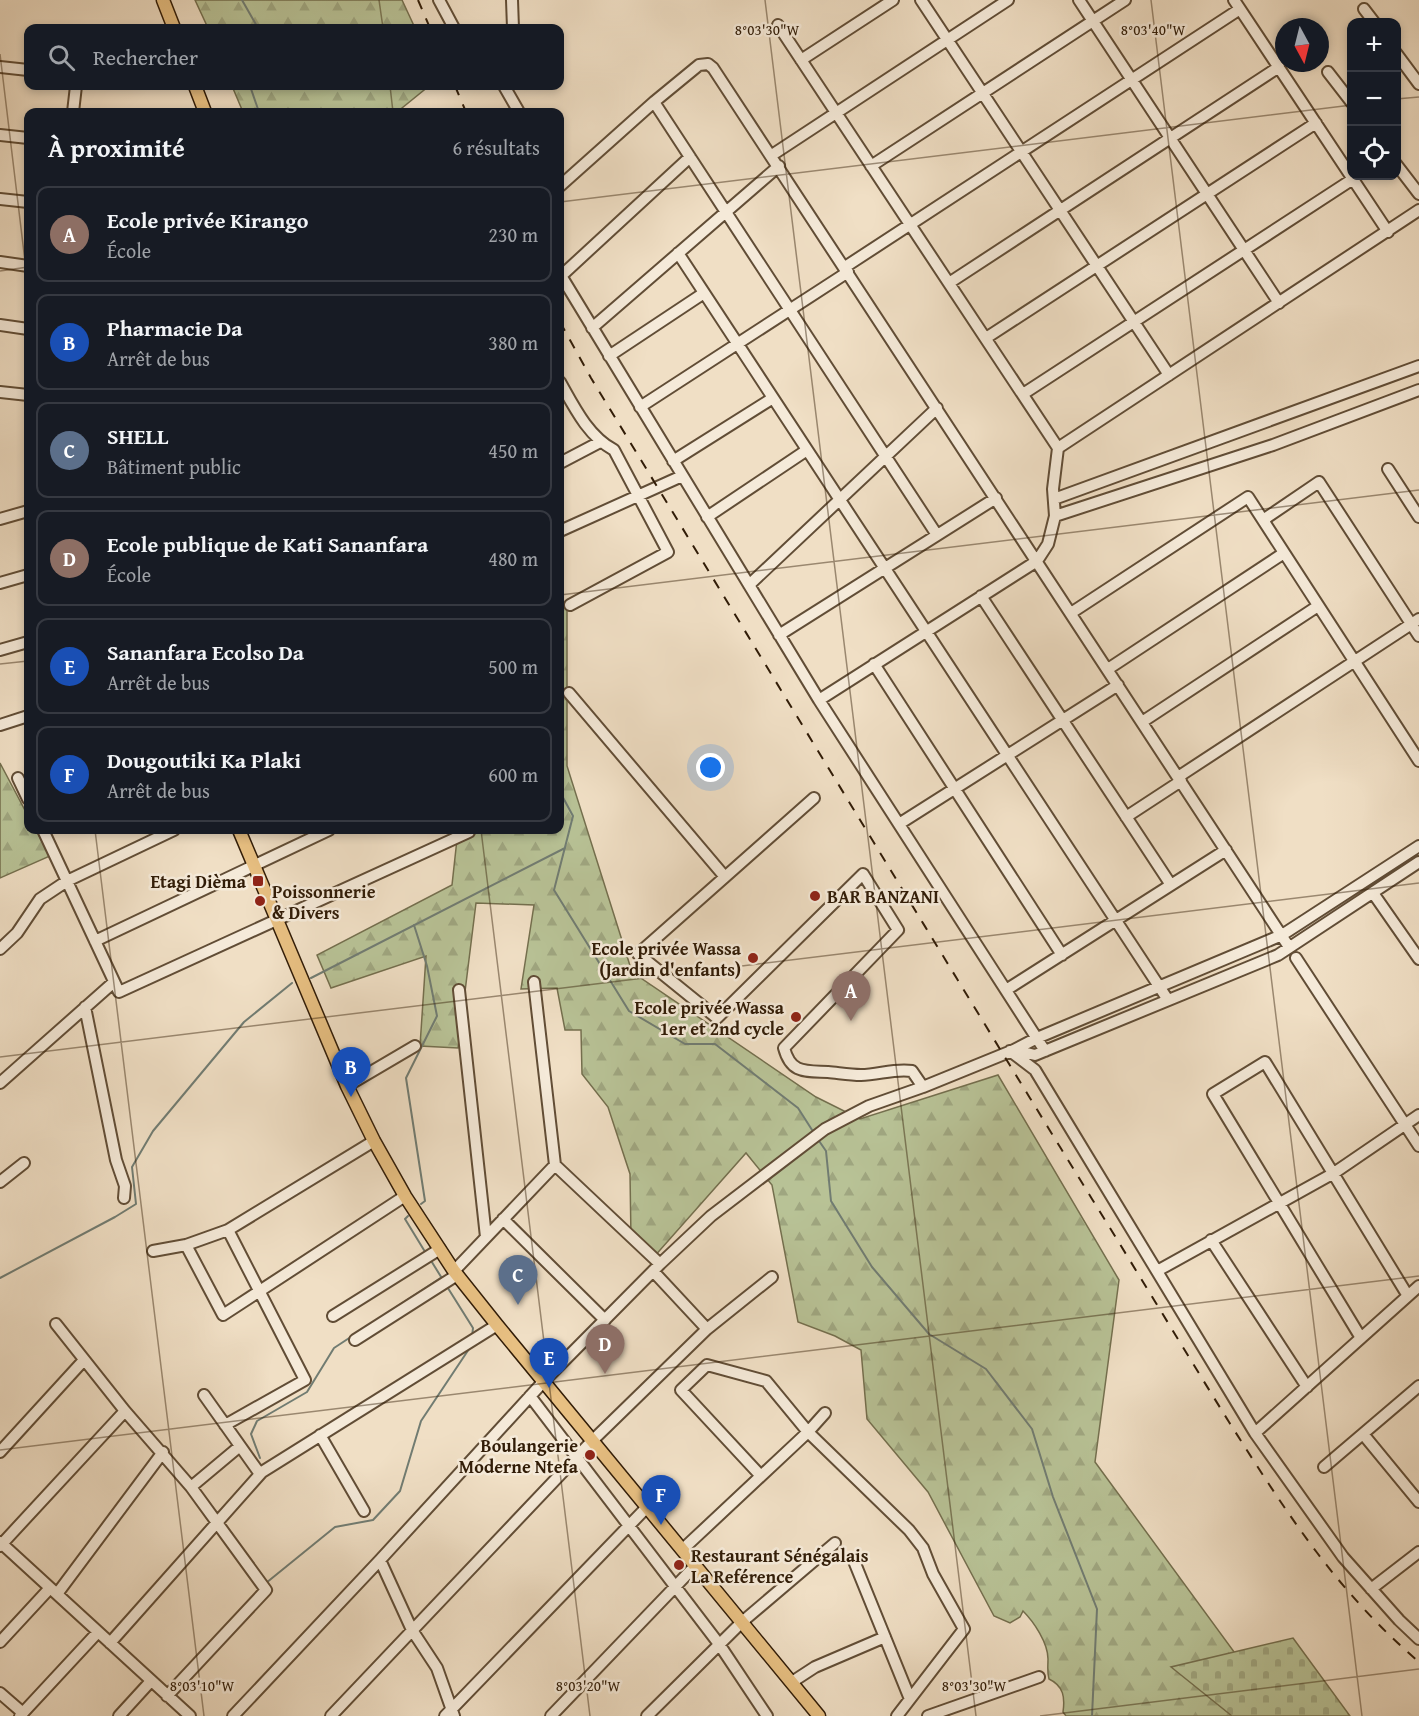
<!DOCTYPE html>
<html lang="fr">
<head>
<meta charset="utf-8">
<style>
  :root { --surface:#171b24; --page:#242831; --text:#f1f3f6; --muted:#9ea1a6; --line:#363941; --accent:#2563eb }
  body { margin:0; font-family:"Gentium Book Plus",serif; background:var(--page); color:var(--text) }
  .controls { position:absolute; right:18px; top:18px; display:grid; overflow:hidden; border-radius:12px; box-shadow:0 3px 9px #0003 }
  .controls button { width:54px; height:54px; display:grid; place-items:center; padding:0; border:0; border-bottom:2px solid var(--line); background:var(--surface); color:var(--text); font:30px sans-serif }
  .compass { position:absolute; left:1275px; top:18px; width:54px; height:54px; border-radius:50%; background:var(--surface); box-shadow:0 3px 9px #0003; rotate:173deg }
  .you { position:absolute; left:711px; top:768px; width:21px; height:21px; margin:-15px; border:4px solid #fff; border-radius:50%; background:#1a73e8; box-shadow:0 0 0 9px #1a73e833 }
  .badge { display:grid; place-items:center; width:39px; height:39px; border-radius:50%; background:var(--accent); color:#fff; font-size:20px; font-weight:700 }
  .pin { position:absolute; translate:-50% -50px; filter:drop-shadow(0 2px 3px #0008) }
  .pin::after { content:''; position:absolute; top:32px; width:21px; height:18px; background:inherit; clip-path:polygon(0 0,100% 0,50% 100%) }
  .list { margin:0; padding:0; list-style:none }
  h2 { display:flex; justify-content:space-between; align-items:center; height:78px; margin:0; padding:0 24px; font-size:26px }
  h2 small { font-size:20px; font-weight:400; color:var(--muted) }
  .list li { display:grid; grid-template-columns:39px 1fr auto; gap:18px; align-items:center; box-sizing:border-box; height:96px; margin:0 12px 12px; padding:0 12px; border:2px solid var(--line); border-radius:12px }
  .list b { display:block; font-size:22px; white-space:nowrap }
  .list p { margin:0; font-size:20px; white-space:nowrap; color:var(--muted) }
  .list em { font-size:20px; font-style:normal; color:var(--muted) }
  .icon { flex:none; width:33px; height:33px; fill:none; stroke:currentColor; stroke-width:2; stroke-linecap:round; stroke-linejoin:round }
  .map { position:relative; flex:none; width:1419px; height:1716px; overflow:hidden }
  .search { position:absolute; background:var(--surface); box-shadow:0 3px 9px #0003; left:24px; top:24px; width:540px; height:66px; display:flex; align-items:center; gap:15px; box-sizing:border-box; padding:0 21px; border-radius:12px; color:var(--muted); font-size:22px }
  .panel { position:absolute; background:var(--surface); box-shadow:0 3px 9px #0003; left:24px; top:108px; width:540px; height:726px; border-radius:12px }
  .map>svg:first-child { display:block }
  .forest { fill:url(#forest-firs); stroke:#746f4e; stroke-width:1.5 }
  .cemetery { fill:url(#cemetery-stones); stroke:#746f4e; stroke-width:1.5 }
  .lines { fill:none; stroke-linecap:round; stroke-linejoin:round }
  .stream { stroke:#717c72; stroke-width:2 }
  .minor-casing { stroke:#614d36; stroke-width:14 }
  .major-casing { stroke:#311c07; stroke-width:15 }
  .minor { stroke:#f5ead9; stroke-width:10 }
  .major { stroke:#e8c082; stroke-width:12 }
  .rail { stroke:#311c07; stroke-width:2; stroke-dasharray:10 10; stroke-linecap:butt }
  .ticks { fill:none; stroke:#311c07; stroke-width:1.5; stroke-opacity:0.45 }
  .poi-dot { fill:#8f2418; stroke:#f5ead9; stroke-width:2 }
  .labels { text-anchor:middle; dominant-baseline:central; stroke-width:5; stroke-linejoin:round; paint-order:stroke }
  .poi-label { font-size:18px; font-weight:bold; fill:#311c07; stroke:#f5ead9; text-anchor:end }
  .ticks-label { font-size:15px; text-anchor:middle; fill:#311c07; stroke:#f5ead9; stroke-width:5; stroke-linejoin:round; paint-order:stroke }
</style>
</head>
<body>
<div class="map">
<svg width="1419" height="1716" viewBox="0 0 1419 1716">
  <defs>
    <pattern id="forest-firs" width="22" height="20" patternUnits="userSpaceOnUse" patternTransform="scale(1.5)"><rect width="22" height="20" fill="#b8c296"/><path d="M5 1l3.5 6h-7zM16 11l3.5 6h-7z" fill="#9fa680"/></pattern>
    <pattern id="cemetery-stones" width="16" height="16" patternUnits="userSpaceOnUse" patternTransform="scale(1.5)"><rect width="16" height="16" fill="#b8c296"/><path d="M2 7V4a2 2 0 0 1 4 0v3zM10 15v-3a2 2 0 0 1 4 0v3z" fill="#9fa680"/></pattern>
  </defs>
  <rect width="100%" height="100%" fill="#f0dfc5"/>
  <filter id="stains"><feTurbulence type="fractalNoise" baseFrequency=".00333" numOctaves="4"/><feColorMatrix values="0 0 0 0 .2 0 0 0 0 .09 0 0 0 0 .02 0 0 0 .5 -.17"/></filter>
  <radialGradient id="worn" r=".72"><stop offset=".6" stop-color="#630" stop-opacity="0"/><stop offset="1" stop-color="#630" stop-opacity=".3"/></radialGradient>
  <path class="forest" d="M195,0H402L415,28H208Z
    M232,86H429L397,112H243Z
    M560,594L567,610V766L632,972L816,1097L860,1119L998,1075L1119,1280L1095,1462L1281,1716H1066L1063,1712C1065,1698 1064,1686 1049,1679C1047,1672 1048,1667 1048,1659C1048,1643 1034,1622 1023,1611L1020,1617L1010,1623L994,1616L928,1492L867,1419L861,1350L835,1336L798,1322L772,1185L746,1153L653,1258L631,1239L630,1174L608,1107L582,1074L581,1030H565L557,988L521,989L534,905L476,903L458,1048L420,1046L426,956L331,988L317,955L452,885L458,830H560Z
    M0,763L28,816V830H36L50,856L0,878Z"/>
  <path class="cemetery" d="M1293,1638L1350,1716H1232L1171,1667Z"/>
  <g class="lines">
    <path class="stream" d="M242,0L258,28
      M250,86L259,112
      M560,792L573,816L554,890L629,1011L685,1044H715L798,1108L814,1133
      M414,925L427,966L437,1016L406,1078L425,1201L421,1204
      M311,978L565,848
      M817,1138L826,1151L831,1201L872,1267L929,1334L986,1369L1032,1429L1053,1497L1097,1609L1092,1716
      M408,1216L405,1219L427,1255
      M430,1259L443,1280
      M0,1278L115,1217L136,1204L132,1167L153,1131L244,1022L292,983
      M446,1285L473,1328L472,1337
      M260,1458L251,1434L257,1421L307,1392L334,1348L442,1277
      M266,1583L335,1527L373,1520L400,1491L421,1421L471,1346"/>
    <g class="minor-casing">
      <path id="minor" d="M439,0L454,28
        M512,0L513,28
        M921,0L1169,375
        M1079,0L1279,303
        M1234,0L1388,232
        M1364,9L1374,22
        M778,25L1058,448L1053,489L1055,516L1048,544L1037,561L819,700
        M1396,53L1419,84
        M801,60L893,0
        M0,67L28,70
        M1328,72L1352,103
        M504,86L519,112
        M654,102L937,535
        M73,112L76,86
        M0,135L28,138
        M772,155L1008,0
        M1396,164L1419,194
        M871,166L1125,0
        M560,186L654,102L699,65L708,64L713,68L1289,947
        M0,199L28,202
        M678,253L1168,1000
        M0,262L28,266
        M845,267L1240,9
        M560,274L819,700L1045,1051
        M561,276L690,157
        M949,283L1279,67
        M0,325L28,329
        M592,328L779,166
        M986,338L1316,123
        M609,356L704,293
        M560,382C574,407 588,436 614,450L668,552L570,605
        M0,392L28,395
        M1023,394L1353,179
        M640,407L848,272
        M1058,448L1419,210
        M673,461L773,398
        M560,463L600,442
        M1388,469L1419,517
        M1054,499L1419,366
        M1055,516L1273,445L1419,390
        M707,517L807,450
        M0,519L28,511
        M1263,520L1319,482L1419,636
        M560,531L682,476
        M0,583L28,575
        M749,585L937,408
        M981,596L1171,885
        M1071,613L1248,497L1419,761
        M779,635L996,498
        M0,650L28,642
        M874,664L1062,955
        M1108,669L1284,553
        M569,693L725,877
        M1142,722L1318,606
        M0,725L28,716
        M1178,777L1419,619
        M18,778L28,799
        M814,798L638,954L717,1018L863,874L898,930L784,1048C791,1074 805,1071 828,1072C839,1073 850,1075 861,1075C878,1075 895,1068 912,1071L923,1087
        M1126,817L1181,781
        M899,824L1118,685
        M43,830L119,992L469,832
        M1373,893L1419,959
        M95,941L329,830
        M0,949L17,933L40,899L67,881L174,830
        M1296,958L1419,1146
        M534,982L555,1165L660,1264
        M459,990L486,1237
        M1006,990L1226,850
        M85,1007L116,1160L125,1186L124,1198
        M1014,1050L1035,1055L1278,955L1419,862
        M1010,1051L1035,1070L1255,1433L1343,1557L1399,1620L1419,1639
        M0,1083L114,982
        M347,1086L415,1046
        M0,1182L24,1163
        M503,1219L605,1320
        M1211,1240L1307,1387
        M186,1245L223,1315L405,1196
        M153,1251L186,1245L228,1230L374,1141
        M454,1271L555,1165
        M653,1271L707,1329
        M1157,1271L1334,1173L1419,1115
        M333,1316L440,1249
        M56,1324L125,1411L191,1487L266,1590L167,1696
        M1361,1338L1213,1094L1265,1062L1408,1296
        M355,1340L457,1275
        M204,1395L260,1474
        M530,1396L719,1644L767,1716
        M225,1425L305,1380L228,1230
        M1255,1433L1419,1286
        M1363,1434L1419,1502
        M320,1435L364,1511
        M0,1452L84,1360
        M1324,1467L1419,1386
        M761,1476L681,1390L707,1365L766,1381L808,1432L909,1530L923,1548L933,1574L964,1629L897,1716
        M191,1487L240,1446
        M0,1542L190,1716
        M0,1546L125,1411
        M683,1549L808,1432L825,1413
        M380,1560L412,1630L437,1668L454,1716
        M854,1561L910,1699
        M1371,1589L1419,1552
        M57,1594L163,1452
        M0,1642L50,1588
        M110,1643L262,1472L497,1325
        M792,1682L815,1667L885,1637
        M0,1693L23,1713
        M20,1716L98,1632
        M119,1716L151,1681
        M233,1716L380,1560L544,1381L660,1264L711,1216L825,1129L869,1106L923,1087L1014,1050L1037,1038L1282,935L1419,846
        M331,1716L593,1440L707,1329L772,1277
        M445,1716L648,1506
        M551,1716L696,1565
        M647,1716L742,1622L835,1543
        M928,1716L1039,1677"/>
    </g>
    <g class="major-casing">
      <path id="major" d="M163,0L174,28
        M195,86L205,112
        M239,830L347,1086L374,1141L405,1196L454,1271L497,1325L819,1716"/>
    </g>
    <use href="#minor" class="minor"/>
    <use href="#major" class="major"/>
    <path class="rail" d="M418,0L430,28
      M455,86L466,112
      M560,322L591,378C758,652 924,926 1092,1199C1138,1273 1183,1348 1229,1422C1286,1512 1337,1592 1419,1662"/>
  </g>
  <path class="ticks" d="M379,0L383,28M765,0L976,1716M1151,0L1362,1716M0,54L28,286M390,86L393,112M1396,99L1419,97M560,202L1352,105M0,271L28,267M560,595L1419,490M0,664L28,661M95,830L204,1716M481,830L590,1716M0,1057L1419,883M0,1450L1419,1276M1040,1716L1419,1669"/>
  <g class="poi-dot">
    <rect x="252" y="875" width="12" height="12" rx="3"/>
    <circle cx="815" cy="896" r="6"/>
    <circle cx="260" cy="901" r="6"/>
    <circle cx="753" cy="958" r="6"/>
    <circle cx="796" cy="1017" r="6"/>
    <circle cx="590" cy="1455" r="6"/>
    <circle cx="679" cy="1565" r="6"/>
  </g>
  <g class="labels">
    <g class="poi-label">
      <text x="246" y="881">Etagi Dièma</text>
      <text x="272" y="891" text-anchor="start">Poissonnerie<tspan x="272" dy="21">&amp; Divers</tspan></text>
      <text x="827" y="896" text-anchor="start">BAR BANZANI</text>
      <text x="741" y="948">Ecole privée Wassa<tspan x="741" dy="21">(Jardin d'enfants)</tspan></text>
      <text x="784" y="1007">Ecole privée Wassa<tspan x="784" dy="21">1er et 2nd cycle</tspan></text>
      <text x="578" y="1445">Boulangerie<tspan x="578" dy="21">Moderne Ntefa</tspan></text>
      <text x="691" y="1555" text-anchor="start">Restaurant Sénégalais<tspan x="691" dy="21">La Reférence</tspan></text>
    </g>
  </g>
  <g class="ticks-label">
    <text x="767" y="35">8°03'30"W</text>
    <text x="1153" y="35">8°03'40"W</text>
    <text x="202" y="1691">8°03'10"W</text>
    <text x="588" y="1691">8°03'20"W</text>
    <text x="974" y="1691">8°03'30"W</text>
  </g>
  <rect width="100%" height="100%" filter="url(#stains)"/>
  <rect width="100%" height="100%" fill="url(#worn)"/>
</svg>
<div class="controls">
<button>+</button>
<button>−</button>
<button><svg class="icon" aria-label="locate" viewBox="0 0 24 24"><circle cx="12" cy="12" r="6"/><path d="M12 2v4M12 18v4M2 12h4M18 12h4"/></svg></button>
</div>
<svg class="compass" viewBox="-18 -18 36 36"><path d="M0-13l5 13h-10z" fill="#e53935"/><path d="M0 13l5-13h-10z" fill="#9ea1a6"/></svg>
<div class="you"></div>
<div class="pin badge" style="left:851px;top:1021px;background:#8d6e63">A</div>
<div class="pin badge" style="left:351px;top:1097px;background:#1a4fb4">B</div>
<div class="pin badge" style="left:518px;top:1305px;background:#5c6f8a">C</div>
<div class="pin badge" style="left:605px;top:1374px;background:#8d6e63">D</div>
<div class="pin badge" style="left:549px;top:1388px;background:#1a4fb4">E</div>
<div class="pin badge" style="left:661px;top:1525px;background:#1a4fb4">F</div>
<div class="search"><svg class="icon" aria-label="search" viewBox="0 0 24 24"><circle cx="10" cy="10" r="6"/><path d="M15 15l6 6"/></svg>Rechercher</div>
<section class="panel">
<h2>À proximité<small>6 résultats</small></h2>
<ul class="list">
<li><span class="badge" style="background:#8d6e63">A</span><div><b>Ecole privée Kirango</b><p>École</p></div><em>230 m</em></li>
<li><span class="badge" style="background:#1a4fb4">B</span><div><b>Pharmacie Da</b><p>Arrêt de bus</p></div><em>380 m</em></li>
<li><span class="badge" style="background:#5c6f8a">C</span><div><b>SHELL</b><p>Bâtiment public</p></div><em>450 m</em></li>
<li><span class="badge" style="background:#8d6e63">D</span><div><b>Ecole publique de Kati Sananfara</b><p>École</p></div><em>480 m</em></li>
<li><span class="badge" style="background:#1a4fb4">E</span><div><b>Sananfara Ecolso Da</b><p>Arrêt de bus</p></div><em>500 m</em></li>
<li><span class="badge" style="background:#1a4fb4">F</span><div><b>Dougoutiki Ka Plaki</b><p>Arrêt de bus</p></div><em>600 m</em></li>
</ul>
</section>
</div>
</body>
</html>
